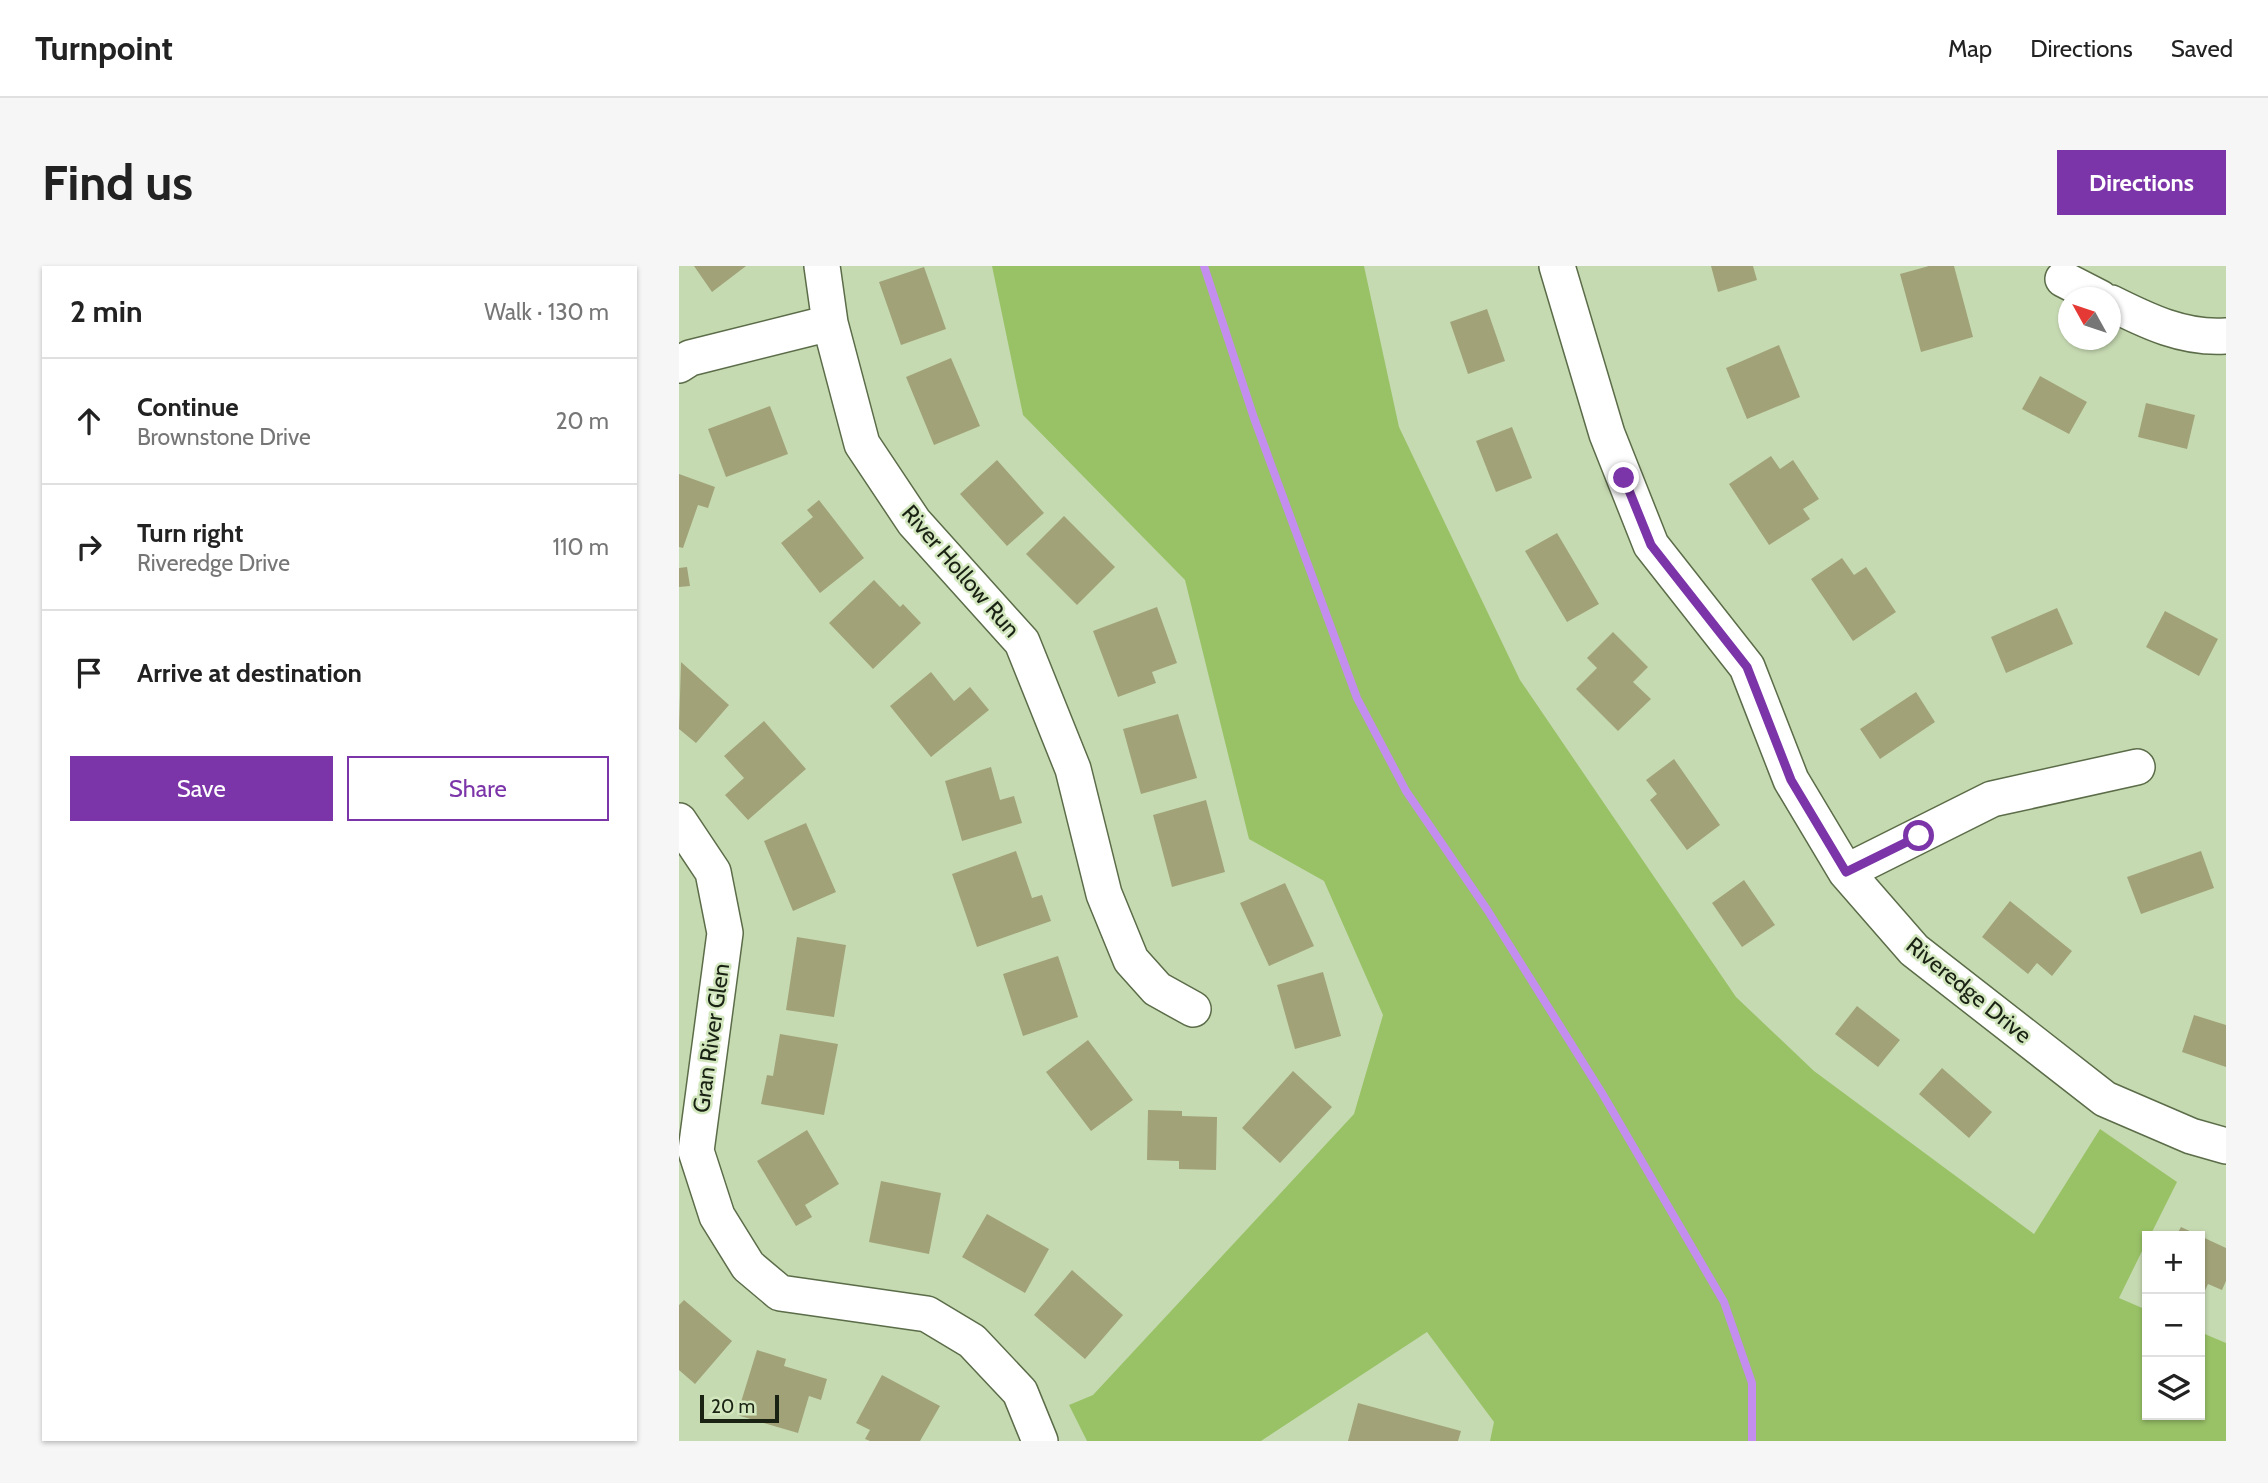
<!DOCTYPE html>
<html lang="en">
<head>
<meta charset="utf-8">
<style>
  :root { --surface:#fff; --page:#f6f6f6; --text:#222; --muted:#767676; --line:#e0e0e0; --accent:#7b35a8 }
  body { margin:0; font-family:Cabin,sans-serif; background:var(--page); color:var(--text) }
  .controls { position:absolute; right:21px; bottom:21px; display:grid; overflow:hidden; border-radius:0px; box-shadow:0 2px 5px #0004 }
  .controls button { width:63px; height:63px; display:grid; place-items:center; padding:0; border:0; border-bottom:2px solid var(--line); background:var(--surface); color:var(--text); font:35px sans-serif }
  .compass { position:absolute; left:1379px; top:21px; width:63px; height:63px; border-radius:50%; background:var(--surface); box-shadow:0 2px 5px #0004; rotate:310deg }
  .scale { position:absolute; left:21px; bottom:18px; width:79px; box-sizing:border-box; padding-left:7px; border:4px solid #1a2213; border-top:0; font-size:19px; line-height:24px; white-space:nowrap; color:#1a2213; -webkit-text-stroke:5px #d3e7bf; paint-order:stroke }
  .stop { position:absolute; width:21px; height:21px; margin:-16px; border:5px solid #7b35a8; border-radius:50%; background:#fff }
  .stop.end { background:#7b35a8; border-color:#fff; box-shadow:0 2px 7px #0008 }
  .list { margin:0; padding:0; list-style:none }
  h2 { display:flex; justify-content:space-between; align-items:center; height:91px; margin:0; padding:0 28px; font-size:30px }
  h2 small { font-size:23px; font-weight:400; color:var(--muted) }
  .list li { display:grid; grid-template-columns:46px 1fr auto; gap:21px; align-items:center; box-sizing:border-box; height:126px; padding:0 28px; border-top:2px solid var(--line) }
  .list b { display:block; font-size:26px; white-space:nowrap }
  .list p { margin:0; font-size:23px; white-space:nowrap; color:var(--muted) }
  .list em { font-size:23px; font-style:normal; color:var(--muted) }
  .actions { display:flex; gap:14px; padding:21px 28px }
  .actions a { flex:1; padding:16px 0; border:2px solid var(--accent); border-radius:0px; text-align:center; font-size:24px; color:var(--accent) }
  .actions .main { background:var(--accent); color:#fff }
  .icon { flex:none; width:38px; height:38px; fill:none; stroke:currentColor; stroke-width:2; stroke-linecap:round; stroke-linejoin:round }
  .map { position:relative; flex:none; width:1547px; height:1175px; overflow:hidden; border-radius:0px }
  header { display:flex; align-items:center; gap:42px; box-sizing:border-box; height:98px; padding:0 35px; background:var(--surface); border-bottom:2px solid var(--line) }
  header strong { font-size:33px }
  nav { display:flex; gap:38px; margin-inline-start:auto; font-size:24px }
  .intro { display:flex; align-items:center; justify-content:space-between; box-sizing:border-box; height:168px; padding:0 42px }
  h1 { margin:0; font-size:49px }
  .button { padding:18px 32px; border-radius:0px; background:var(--accent); color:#fff; font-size:24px; font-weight:700 }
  main { display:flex; gap:42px; padding:0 42px }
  aside { flex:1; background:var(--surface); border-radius:0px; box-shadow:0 2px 5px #0004 }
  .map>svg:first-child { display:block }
  .green { fill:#99c267 }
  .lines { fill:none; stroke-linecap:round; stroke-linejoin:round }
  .stream { stroke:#c38eed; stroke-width:8 }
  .building { fill:#a1a278 }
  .minor-casing { stroke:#5b6c48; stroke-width:38 }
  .minor { stroke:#fff; stroke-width:35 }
  .route { stroke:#7b35a8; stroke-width:9 }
  .labels { text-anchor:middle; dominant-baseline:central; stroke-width:5; stroke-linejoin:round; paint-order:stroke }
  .street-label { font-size:23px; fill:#1a2213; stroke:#d3e7bf }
</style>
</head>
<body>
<header>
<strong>Turnpoint</strong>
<nav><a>Map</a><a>Directions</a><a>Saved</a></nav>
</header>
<div class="intro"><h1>Find us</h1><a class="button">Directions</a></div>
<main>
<aside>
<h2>2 min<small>Walk · 130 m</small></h2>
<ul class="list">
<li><svg class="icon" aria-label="ahead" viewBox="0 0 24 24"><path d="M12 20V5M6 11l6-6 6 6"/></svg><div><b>Continue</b><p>Brownstone Drive</p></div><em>20 m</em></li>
<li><svg class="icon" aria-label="right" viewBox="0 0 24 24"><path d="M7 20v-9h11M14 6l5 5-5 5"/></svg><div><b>Turn right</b><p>Riveredge Drive</p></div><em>110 m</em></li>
<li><svg class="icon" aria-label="arrive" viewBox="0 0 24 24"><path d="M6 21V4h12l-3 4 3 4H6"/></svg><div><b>Arrive at destination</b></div></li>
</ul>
<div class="actions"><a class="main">Save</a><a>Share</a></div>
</aside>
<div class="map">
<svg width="1547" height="1175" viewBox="0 0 1547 1175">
  <rect width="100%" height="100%" fill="#c6dab2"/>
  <path class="green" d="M313,0H685L720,161L841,414L1057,731L1135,805L1355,968L1421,863L1498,916L1471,970H1468V975L1440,1032L1468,1044V1149H1521V1066L1547,1077V1175H811L815,1156L748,1066L582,1175H408L390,1139L414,1129L675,848L704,749L645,615L570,573L506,314L344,149Z"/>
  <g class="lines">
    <path class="stream" d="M525,0L575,152L678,432L727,525L809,645L923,827L1045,1036L1073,1117V1175"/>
  </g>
  <path class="building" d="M15,0H67L33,26Z
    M1032,0H1074L1078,14L1039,26Z
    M1250,0H1275L1294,71L1242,86L1221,8Z
    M245,1L267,63L222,79L200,16Z
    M808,43L826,95L789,108L771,56Z
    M1100,79L1121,131L1068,153L1047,102Z
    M272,92L301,160L255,179L227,111Z
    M1361,110L1408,136L1390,168L1343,143Z
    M1467,137L1516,149L1508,183L1459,171Z
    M91,140L109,188L47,211L29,163Z
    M833,161L853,212L817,226L797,175Z
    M1092,190L1101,203L1114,194L1140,233L1124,243L1131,253L1090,279L1050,218Z
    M318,194L365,247L328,280L281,228Z
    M0,208L36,221L29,242L19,239L4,282L0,281Z
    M140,234L185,292L141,327L102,277L134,251L128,244Z
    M385,250L436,301L398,339L347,288Z
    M878,267L920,338L888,356L846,285Z
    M1163,292L1175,309L1187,301L1217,346L1174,375L1132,313Z
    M8,301L11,320L0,321V302Z
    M195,314L221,341L224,338L242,357L194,403L150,357Z
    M478,341L498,397L473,406L477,417L439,431L414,365Z
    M1378,342L1394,378L1327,407L1312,371Z
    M1486,345L1539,373L1520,410L1467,381Z
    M934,366L969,401L954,416L972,433L939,465L897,423L918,402L908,392Z
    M2,396L50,439L17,477L0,463Z
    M252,406L275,435L291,421L310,444L252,491L211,440Z
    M1237,426L1256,456L1201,493L1181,463Z
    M499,448L518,512L462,528L444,463Z
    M85,455L127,503L69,554L46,529L65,512L45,490Z
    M995,493L1041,559L1008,584L971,534L978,528L967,514Z
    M312,501L321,534L335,530L343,557L283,575L266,515Z
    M527,534L546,606L493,621L474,549Z
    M127,557L157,626L114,645L85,575Z
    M337,585L353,632L363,629L372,655L298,681L273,608Z
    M1522,585L1535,622L1462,648L1448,611Z
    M1065,614L1096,659L1063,681L1033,637Z
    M606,617L635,680L590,700L561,637Z
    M1331,635L1393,685L1373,710L1358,697L1349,708L1303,671Z
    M118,671L167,679L155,751L107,744Z
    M379,690L399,751L344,770L324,708Z
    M644,706L662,770L616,783L598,719Z
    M1178,740L1221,774L1199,801L1156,768Z
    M1515,749L1547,759V801L1503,786Z
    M101,768L159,778L145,849L82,838L88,809L94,810Z
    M409,774L454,834L412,865L367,806Z
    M1263,802L1313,846L1290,872L1240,828Z
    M614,805L653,841L601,897L563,862Z
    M469,844L503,845V850L538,851L537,904L500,903V895L468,894Z
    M128,864L160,918L126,939L133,951L117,960L78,895Z
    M202,915L262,927L250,988L190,976Z
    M308,948L370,983L346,1027L283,991Z
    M1502,961L1547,982V1015L1543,1024L1529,1018L1523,1031L1521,1030V970H1497Z
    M393,1004L444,1049L406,1093L355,1049Z
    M5,1034L53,1075L16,1118L0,1104V1039Z
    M78,1084L107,1093L105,1100L148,1113L142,1134L130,1130L119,1167L58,1149Z
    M203,1109L261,1140L241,1175H191L186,1173L191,1164L177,1157Z
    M679,1137L782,1165L779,1175H669Z"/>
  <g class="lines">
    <g class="minor-casing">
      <path id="minor" d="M143,0L151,57L183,178L235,256L343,376L394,503L425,628L452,694L478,723L514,743
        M878,0L928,168L972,279L1068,401L1112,514L1167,606L1235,684L1426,833L1512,870L1547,880
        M1384,13L1421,32
        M1432,37C1468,55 1505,73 1547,70
        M0,99L11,92L151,57
        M0,555L34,606L46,667L17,885L38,950L69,1000L101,1027L248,1048L293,1075L341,1126L361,1175
        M1167,606L1313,533L1458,501"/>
    </g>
    <use href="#minor" class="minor"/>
  </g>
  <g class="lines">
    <path class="route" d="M945,212L972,279L1068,401L1112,514L1167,606L1240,570"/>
  </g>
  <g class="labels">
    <g class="street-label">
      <text transform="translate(282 305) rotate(49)">River Hollow Run</text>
      <text transform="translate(1290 724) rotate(39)">Riveredge Drive</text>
      <text transform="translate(32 772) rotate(-82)">Gran River Glen</text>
    </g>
  </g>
</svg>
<div class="controls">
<button>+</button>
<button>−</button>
<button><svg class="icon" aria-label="layers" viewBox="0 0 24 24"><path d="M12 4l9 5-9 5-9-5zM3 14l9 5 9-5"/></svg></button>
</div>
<svg class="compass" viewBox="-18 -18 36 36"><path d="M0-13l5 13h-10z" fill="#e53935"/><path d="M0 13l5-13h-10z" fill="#767676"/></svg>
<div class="scale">20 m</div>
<div class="stop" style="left:1240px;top:570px"></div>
<div class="stop end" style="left:945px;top:212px"></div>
</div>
</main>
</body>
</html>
